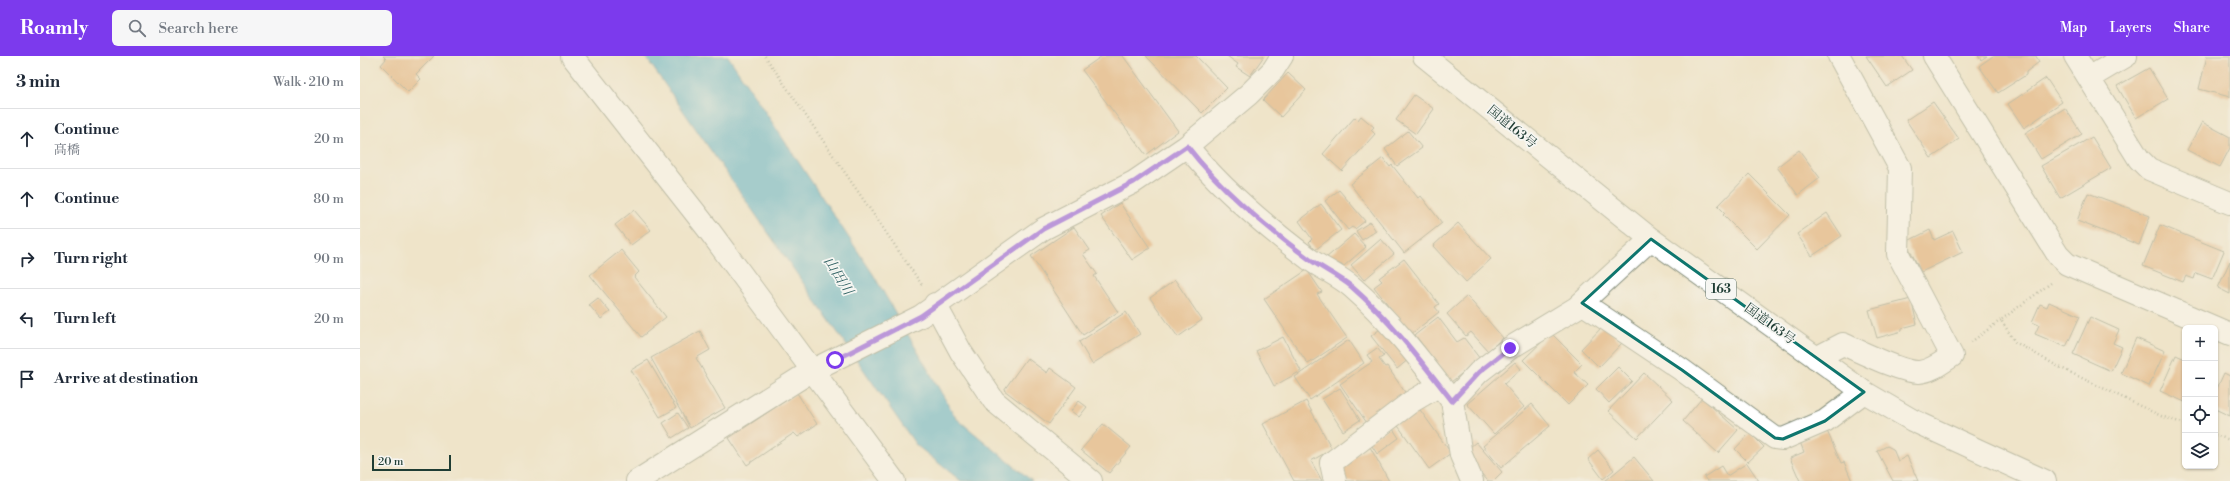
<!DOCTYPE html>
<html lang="en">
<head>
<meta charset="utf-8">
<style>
  :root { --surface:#fff; --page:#f6f6f7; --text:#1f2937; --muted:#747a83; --line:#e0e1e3; --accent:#7c3aed }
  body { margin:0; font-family:"Libre Bodoni","Noto Serif JP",serif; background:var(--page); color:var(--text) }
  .controls { position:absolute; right:12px; bottom:12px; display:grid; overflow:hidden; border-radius:6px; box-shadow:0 1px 3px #0004 }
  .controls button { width:36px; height:36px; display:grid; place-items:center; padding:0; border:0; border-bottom:1px solid var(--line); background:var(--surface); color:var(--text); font:20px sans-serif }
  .scale { position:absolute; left:12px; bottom:10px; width:79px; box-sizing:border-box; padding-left:4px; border:2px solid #1f3d34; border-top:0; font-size:11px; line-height:14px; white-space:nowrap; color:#1f3d34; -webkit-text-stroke:3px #f6f6f2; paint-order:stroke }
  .stop { position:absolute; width:12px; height:12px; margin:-9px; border:3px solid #7c3aed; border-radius:50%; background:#fff }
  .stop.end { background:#7c3aed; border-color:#fff; box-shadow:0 1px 4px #0008 }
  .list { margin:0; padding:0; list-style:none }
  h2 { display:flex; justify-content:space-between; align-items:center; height:52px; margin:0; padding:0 16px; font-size:17px }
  h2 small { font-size:13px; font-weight:400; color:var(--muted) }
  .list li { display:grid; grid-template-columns:26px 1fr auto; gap:12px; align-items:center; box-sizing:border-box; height:60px; padding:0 16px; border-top:1px solid var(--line) }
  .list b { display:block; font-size:15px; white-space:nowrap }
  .list p { margin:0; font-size:13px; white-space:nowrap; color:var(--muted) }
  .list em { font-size:13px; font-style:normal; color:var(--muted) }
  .icon { flex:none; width:22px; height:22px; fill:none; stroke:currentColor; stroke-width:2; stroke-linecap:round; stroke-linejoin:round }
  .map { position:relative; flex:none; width:1870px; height:425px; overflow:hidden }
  header { display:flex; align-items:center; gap:24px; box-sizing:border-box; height:56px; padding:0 20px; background:var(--accent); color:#fff }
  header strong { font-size:19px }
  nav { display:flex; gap:22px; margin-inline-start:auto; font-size:14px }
  .search { width:280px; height:36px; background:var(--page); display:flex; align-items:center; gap:10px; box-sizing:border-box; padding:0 14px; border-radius:6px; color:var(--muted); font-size:15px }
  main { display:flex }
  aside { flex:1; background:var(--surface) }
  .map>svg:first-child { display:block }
  .water { fill:#50b0cf; stroke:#387682 }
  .building { fill:#e0a366 }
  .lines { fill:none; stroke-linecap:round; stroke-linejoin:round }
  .street-casing { stroke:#87907e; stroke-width:24 }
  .secondary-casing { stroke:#87907e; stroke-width:24 }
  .highway-casing { stroke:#87907e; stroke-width:24 }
  .path { stroke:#87907e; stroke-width:2.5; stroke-dasharray:1 3; stroke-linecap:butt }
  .street { stroke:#fff; stroke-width:22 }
  .secondary { stroke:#fff; stroke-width:22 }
  .highway { stroke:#fff; stroke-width:22 }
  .route { stroke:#7c3aed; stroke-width:5 }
  .marked { fill:none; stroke:#0f766e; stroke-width:3; stroke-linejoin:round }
  .labels { text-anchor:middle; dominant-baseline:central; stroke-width:3.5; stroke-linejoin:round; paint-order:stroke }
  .shield { fill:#f6f6f2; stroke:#60746d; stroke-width:1 }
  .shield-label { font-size:12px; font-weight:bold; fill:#1f3d34 }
  .street-label { font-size:13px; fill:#1f3d34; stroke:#f6f6f2 }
  .water-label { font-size:14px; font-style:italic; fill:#2e6062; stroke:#f6f6f2 }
</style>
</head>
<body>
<header>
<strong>Roamly</strong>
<div class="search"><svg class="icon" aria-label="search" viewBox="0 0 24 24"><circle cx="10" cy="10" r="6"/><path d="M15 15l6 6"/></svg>Search here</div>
<nav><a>Map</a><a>Layers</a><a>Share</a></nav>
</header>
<main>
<aside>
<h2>3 min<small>Walk · 210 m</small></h2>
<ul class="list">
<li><svg class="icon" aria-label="ahead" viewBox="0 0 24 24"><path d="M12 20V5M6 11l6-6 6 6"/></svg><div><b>Continue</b><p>髙橋</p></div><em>20 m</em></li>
<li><svg class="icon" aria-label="ahead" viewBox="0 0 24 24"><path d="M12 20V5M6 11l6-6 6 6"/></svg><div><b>Continue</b></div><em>80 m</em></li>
<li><svg class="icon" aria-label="right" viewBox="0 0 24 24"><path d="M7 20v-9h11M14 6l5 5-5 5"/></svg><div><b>Turn right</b></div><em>90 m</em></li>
<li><svg class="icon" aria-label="left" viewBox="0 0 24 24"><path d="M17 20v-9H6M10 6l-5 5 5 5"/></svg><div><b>Turn left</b></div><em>20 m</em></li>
<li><svg class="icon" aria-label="arrive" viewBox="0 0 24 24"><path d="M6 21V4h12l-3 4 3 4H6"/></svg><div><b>Arrive at destination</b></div></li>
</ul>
</aside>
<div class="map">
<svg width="1870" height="425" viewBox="0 0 1870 425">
  <rect width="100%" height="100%" fill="#f6f6f2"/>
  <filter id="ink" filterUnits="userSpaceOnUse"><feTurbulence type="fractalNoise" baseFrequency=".025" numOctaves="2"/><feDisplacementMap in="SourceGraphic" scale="8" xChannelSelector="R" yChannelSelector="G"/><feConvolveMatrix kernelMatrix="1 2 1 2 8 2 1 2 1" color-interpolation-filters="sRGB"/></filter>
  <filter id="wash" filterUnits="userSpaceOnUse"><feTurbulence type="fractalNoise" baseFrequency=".012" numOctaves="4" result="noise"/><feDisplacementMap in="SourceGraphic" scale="16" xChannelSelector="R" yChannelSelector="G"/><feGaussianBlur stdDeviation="0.9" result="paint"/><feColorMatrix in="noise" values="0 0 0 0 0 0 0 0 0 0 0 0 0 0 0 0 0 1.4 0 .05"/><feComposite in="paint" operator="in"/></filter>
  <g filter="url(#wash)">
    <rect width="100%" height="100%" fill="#efe4c9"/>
    <path class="water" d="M285,0H368L513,218L596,362L672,425H601L556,389Z"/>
    <g id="blocks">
      <path class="building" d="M23,0H74L56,18L61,23L48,36L21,9L26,3Z
        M742,0H763L818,75L786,99L722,14Z
        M786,0H836L867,32L842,57Z
        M867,0H904L890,20L876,11L878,8Z
        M1506,0H1542L1552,14L1527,31Z
        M1618,0H1627L1621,4Z
        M1633,0H1676L1679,6L1666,16V19L1638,37L1619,10Z
        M1847,0H1870V41L1839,33Z
        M1789,12L1808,43L1776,62L1757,30Z
        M928,17L946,34L921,61L903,44Z
        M1686,22L1702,46L1664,72L1648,48Z
        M1054,39L1074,53L1056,78L1036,64Z
        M1573,46L1599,83L1571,102L1546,64Z
        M1705,52L1722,78L1681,103L1665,77Z
        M1001,60L1014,71L1011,74L1015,78L982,115L963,98L995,61L998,64Z
        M1842,66L1870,81V92L1860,111L1827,94Z
        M1048,75L1062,92L1037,110L1025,93Z
        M1732,81L1751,112L1700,142L1681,110Z
        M1439,94L1460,122L1438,139L1417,111Z
        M1023,102L1030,111L1032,109L1058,142L1061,140L1082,167L1044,197L990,128Z
        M1389,118L1430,159L1397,193L1363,159L1365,157L1358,150Z
        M979,134L1005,165L995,173L992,171L988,174L965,145Z
        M1728,137L1790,160L1779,189L1717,165Z
        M760,147L790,192L772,204L741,160Z
        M961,148L981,174L955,194L949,186L952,183L939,165Z
        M274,154L291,174L271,189L255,169Z
        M1467,157L1482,180L1452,200L1437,178Z
        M1010,166L1016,175L1002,184L996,175Z
        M1098,167L1131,203L1106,226L1073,190Z
        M1800,169L1864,195L1852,223L1836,217L1834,223L1826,220L1823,226L1783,210Z
        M714,171L730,194L723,198L737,218L734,220L758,256L723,279L671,200Z
        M1570,174L1574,184L1593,175L1603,196L1561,216L1546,186Z
        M994,178L1006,191L984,210L966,202Z
        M1021,183L1034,198L1004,224L991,209Z
        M261,194L279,216L274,221L306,261L281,281L230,219Z
        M1044,203L1079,248L1075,251L1079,256L1051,278L1014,231L1022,225L1019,222Z
        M1870,205V238L1858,232Z
        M947,214L962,236L957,238L987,282L948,308L904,243Z
        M815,224L842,264L818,281L790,242Z
        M1107,240L1143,282L1128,295L1111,276L1106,280L1087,258Z
        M238,242L250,256L241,263L229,249Z
        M1551,243L1557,268L1542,272V275L1517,282L1509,254Z
        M1689,246L1720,260L1706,291L1675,278L1679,269L1672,266L1680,248L1687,251Z
        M766,256L780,278L732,308L719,286Z
        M1078,261L1097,286L1104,282L1120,303L1091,326L1055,279Z
        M1730,261L1759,274L1753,287L1762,291L1751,315L1713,298Z
        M1244,269L1262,287L1239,311L1221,293Z
        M1024,270L1050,302L1037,313L1011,280Z
        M340,275L350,294L336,302L365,352L330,372L291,302Z
        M1191,277L1222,308L1214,316L1228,329L1208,349L1163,304Z
        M923,281L941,315L914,330L896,295Z
        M1776,282L1805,295L1789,330L1761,317Z
        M989,284L1004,307L950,344L935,321Z
        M1017,292L1024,300L1019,303L1025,311L1027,310L1049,342L1009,370L980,328L1012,306L1007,299Z
        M1816,299L1825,303V346L1800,335Z
        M667,302L687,317L690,312L716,331L689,368L644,334Z
        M288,304L316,352L300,361L271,314Z
        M1155,306L1161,313L1144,328L1164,351L1134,378L1107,348Z
        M1258,311L1272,325L1249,347L1236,333Z
        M1284,317L1313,344L1277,382L1248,355Z
        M1864,317L1870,320V360L1855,353V337Z
        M980,332L1000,364L983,375L962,343Z
        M437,337L457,368L438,381L434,377L387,409L369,382Z
        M1342,342L1378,374L1358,397L1323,365Z
        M719,345L727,351L719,361L711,355Z
        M946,345L972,393L951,405L962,425H934L903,368Z
        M1172,348L1190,370L1141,412L1123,390Z
        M1058,351L1091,397L1069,413L1036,367Z
        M318,357L328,372L312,382L303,367Z
        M743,368L771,391L749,417L721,394Z
        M1031,370L1039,382L1017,398L1009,385Z
        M1467,375L1481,407L1484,406L1492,425H1440L1430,402L1444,396L1440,386Z
        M1390,377L1404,391L1388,406L1375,393Z
        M1116,386L1142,416L1133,425H1128L1103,397Z
        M1527,390L1533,393L1538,405L1547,400L1558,425H1533L1517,395Z
        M1010,391L1029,425H986L977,409Z
        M1238,394L1254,414L1243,423L1228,403Z
        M1274,401L1294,425H1245Z
        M1387,407L1399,425H1347L1344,421L1361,410L1367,420Z"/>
    </g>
  </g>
  <g filter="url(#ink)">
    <use href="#blocks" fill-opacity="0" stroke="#87907e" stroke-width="1"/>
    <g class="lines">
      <g class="street-casing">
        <path id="street" d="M1574,0L1698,199L1707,208L1870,278
          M1715,0L1779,103L1789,113L1870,147
          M1729,22L1766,0
          M827,90C861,133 905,170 949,203C963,213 979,220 992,231C1030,264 1061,305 1092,345
          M1222,247L1322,314L1415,382L1423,383L1465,365L1504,336
          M575,248L601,296L634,345L731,425
          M1456,302L1483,288C1499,295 1543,317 1559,316C1572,315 1582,306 1592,300L1538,198L1540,112L1479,0
          M277,425L453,314L561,260L683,173L774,126L827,90L889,38L913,14L922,0
          M975,425L971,407L1051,346L1080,329
          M1112,425L1101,399L1092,345L1119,316L1150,292L1216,252L1291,183"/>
      </g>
      <g class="secondary-casing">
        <path id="secondary" d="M212,0L348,173L534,425"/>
      </g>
      <g class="highway-casing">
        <path id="highway" d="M1064,0L1291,183L1504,336L1552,364L1685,425"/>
      </g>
      <path class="path" d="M405,0L562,229
        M1691,227L1641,264L1655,286L1697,310L1801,360L1825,368
        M1611,286L1641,264
        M1855,379L1870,384"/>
      <use href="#street" class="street"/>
      <use href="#secondary" class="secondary"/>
      <use href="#highway" class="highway"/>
    </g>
  </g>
  <g class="lines" filter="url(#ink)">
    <path class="route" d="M475,304L561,260L683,173L774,126L827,90C860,133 905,170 949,203C963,213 979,220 992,231C1030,264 1061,305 1092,345L1119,316L1150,292"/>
  </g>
  <path d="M0 0H1870V425H0ZM1291,183L1504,336L1465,365L1423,383L1415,382L1322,314L1222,247Z" fill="#efe4c9" fill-opacity=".55" fill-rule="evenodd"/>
  <path class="marked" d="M1291,183L1504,336L1465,365L1423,383L1415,382L1322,314L1222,247Z"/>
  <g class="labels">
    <rect class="shield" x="1346" y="223" width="30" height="20" rx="3"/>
    <g class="shield-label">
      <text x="1361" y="233">163</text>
    </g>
    <g class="street-label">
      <text transform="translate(1152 71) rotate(39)">国道163号</text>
      <text transform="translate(1410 268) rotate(36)">国道163号</text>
    </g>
    <g class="water-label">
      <text transform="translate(478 220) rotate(58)">山田川</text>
    </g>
  </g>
</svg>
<div class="controls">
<button>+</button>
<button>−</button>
<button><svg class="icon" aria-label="locate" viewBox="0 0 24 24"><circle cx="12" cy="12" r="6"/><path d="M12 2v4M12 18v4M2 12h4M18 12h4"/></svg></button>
<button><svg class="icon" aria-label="layers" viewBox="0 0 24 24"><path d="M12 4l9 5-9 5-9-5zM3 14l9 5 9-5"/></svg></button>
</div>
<div class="scale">20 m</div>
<div class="stop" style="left:475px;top:304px"></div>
<div class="stop end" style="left:1150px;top:292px"></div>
</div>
</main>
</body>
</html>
